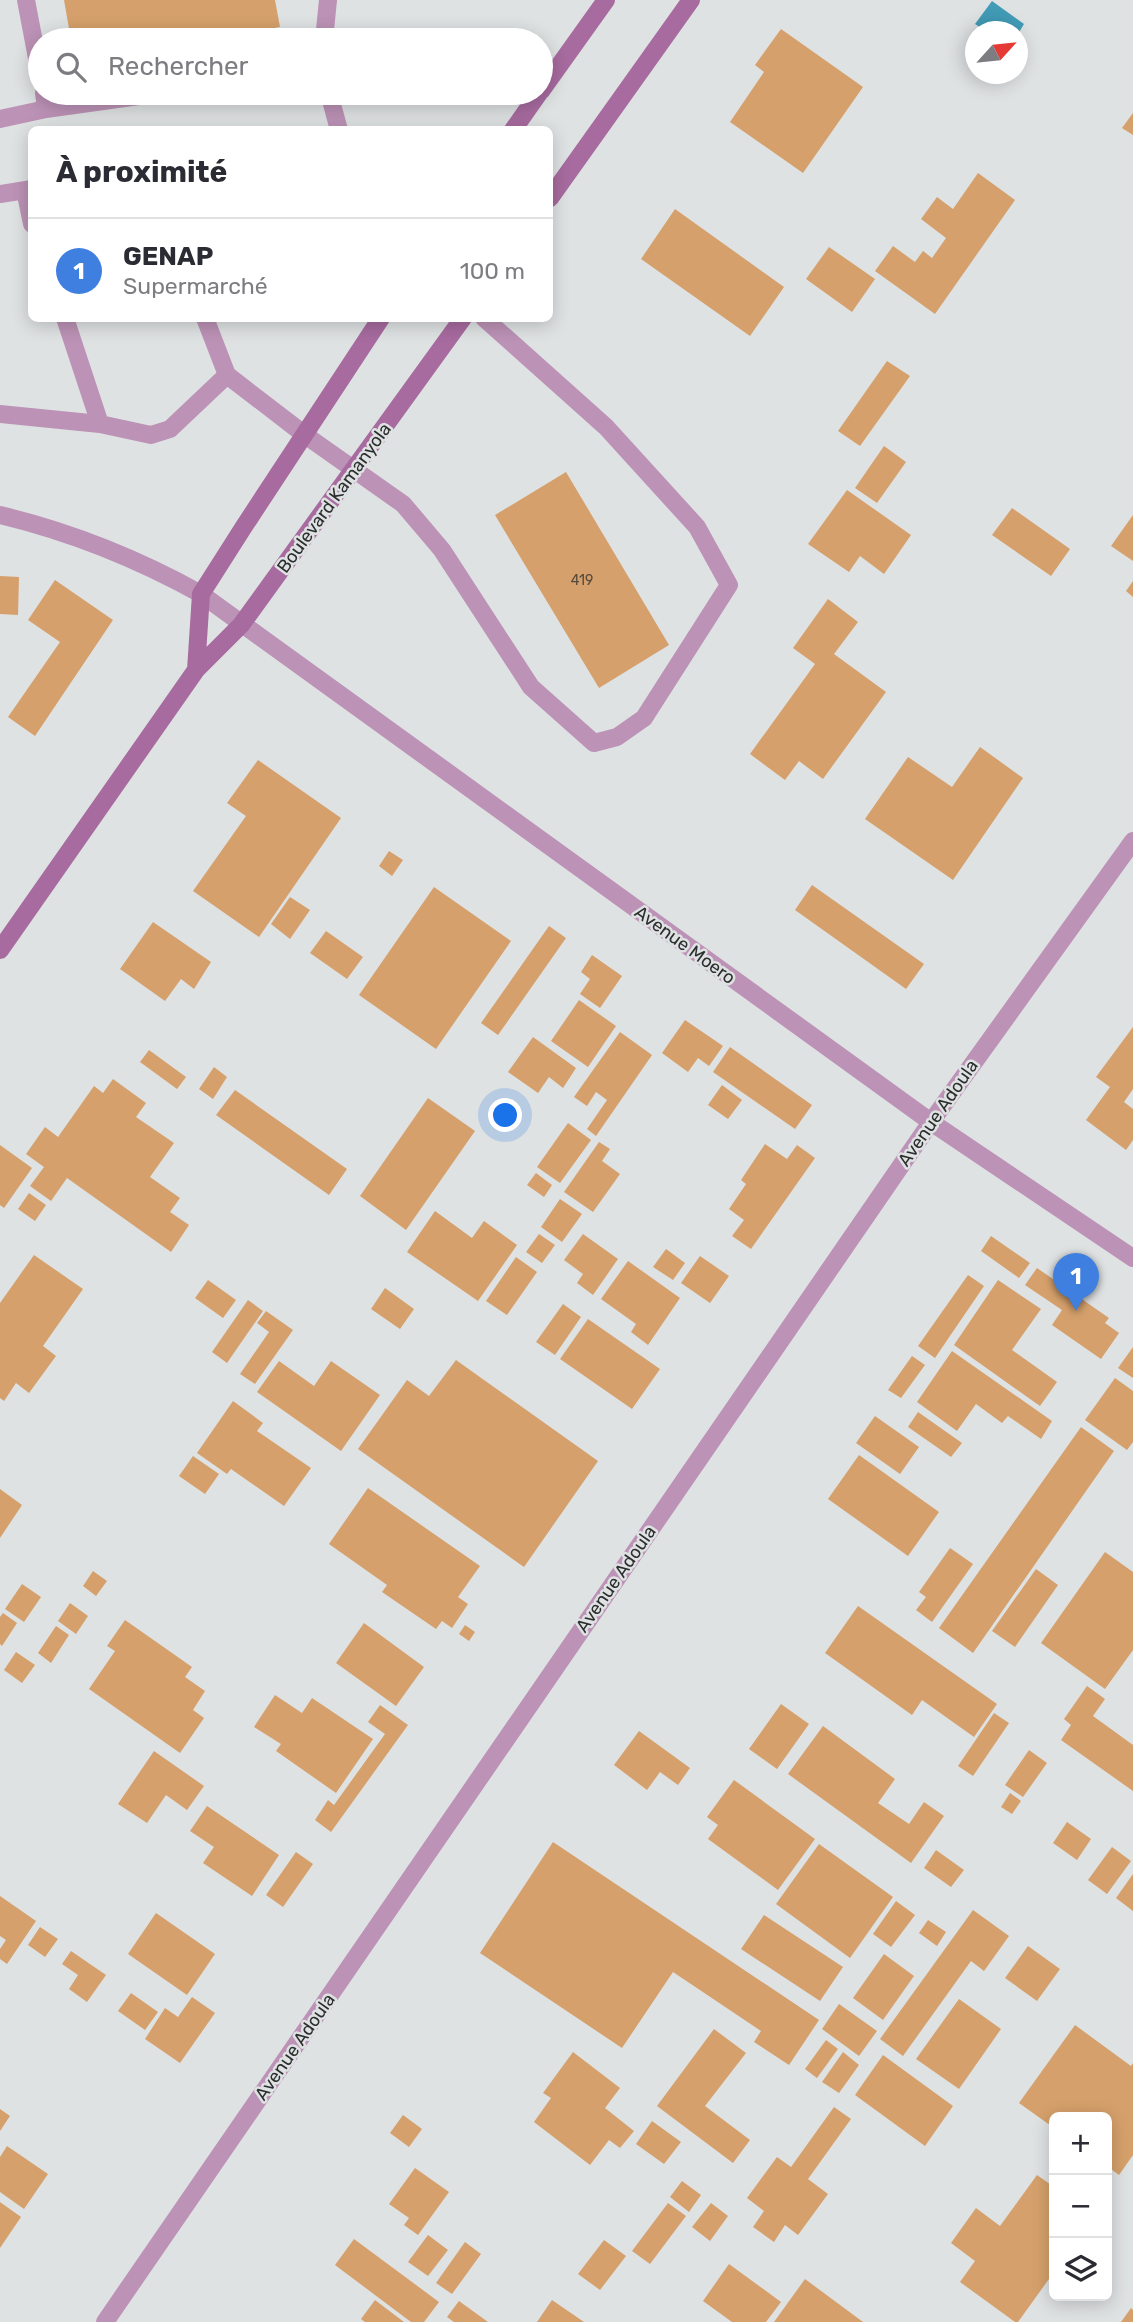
<!DOCTYPE html>
<html lang="fr">
<head>
<meta charset="utf-8">
<style>
  :root { --surface:#fff; --page:#f2f2f3; --text:#2b2b33; --muted:#7c7c81; --line:#e1e1e2; --accent:#0f766e }
  body { margin:0; font-family:Rubik,sans-serif; background:var(--page); color:var(--text) }
  .controls { position:absolute; right:21px; bottom:21px; display:grid; overflow:hidden; border-radius:10px; box-shadow:0 4px 18px #0003 }
  .controls button { width:63px; height:63px; display:grid; place-items:center; padding:0; border:0; border-bottom:2px solid var(--line); background:var(--surface); color:var(--text); font:35px sans-serif }
  .compass { position:absolute; left:965px; top:21px; width:63px; height:63px; border-radius:50%; background:var(--surface); box-shadow:0 4px 18px #0003; rotate:63deg }
  .you { position:absolute; left:506px; top:1116px; width:24px; height:24px; margin:-18px; border:5px solid #fff; border-radius:50%; background:#1a73e8; box-shadow:0 0 0 10px #1a73e833 }
  .badge { display:grid; place-items:center; width:46px; height:46px; border-radius:50%; background:var(--accent); color:#fff; font-size:23px; font-weight:700 }
  .pin { position:absolute; translate:-50% -58px; filter:drop-shadow(0 2px 4px #0008) }
  .pin::after { content:''; position:absolute; top:37px; width:24px; height:21px; background:inherit; clip-path:polygon(0 0,100% 0,50% 100%) }
  .list { margin:0; padding:0; list-style:none }
  h2 { display:flex; justify-content:space-between; align-items:center; height:91px; margin:0; padding:0 28px; font-size:30px }
  h2 small { font-size:23px; font-weight:400; color:var(--muted) }
  .list li { display:grid; grid-template-columns:46px 1fr auto; gap:21px; align-items:center; box-sizing:border-box; height:105px; padding:0 28px; border-top:2px solid var(--line) }
  .list b { display:block; font-size:26px; white-space:nowrap }
  .list p { margin:0; font-size:23px; white-space:nowrap; color:var(--muted) }
  .list em { font-size:23px; font-style:normal; color:var(--muted) }
  .icon { flex:none; width:38px; height:38px; fill:none; stroke:currentColor; stroke-width:2; stroke-linecap:round; stroke-linejoin:round }
  .map { position:relative; flex:none; width:1133px; height:2322px; overflow:hidden }
  .search { position:absolute; background:var(--surface); box-shadow:0 4px 18px #0003; left:28px; top:28px; width:525px; height:77px; display:flex; align-items:center; gap:18px; box-sizing:border-box; padding:0 24px; border-radius:38px; color:var(--muted); font-size:26px }
  .panel { position:absolute; background:var(--surface); box-shadow:0 4px 18px #0003; left:28px; top:126px; width:525px; height:196px; border-radius:10px }
  .map>svg:first-child { display:block }
  .water { fill:#429cb7 }
  .building { fill:#d5a06b }
  .lines { fill:none; stroke-linecap:round; stroke-linejoin:round }
  .lane { stroke:#bc92b6; stroke-width:18 }
  .street { stroke:#bc92b6; stroke-width:18 }
  .secondary { stroke:#a76b9f; stroke-width:18 }
  .labels { text-anchor:middle; dominant-baseline:central; stroke-width:5; stroke-linejoin:round; paint-order:stroke }
  .number-label { font-size:14px; fill:#574a3d }
  .street-label { font-size:18px; fill:#2d2e2e; stroke:#dfe2e3 }
</style>
</head>
<body>
<div class="map">
<svg width="1133" height="2322" viewBox="0 0 1133 2322">
  <rect width="100%" height="100%" fill="#dfe2e3"/>
  <path class="water" d="M992,1L1024,24L1018,34V32L986,31L975,24Z"/>
  <path class="building" d="M64,0H275L280,27L207,40H71Z
    M781,29L863,87L803,173L730,122L764,72L755,65Z
    M1133,113V135L1122,128Z
    M978,173L1015,200L935,314L875,271L893,246L915,262L923,251L932,258L946,238L921,219L937,197L953,209Z
    M675,209L784,287L750,336L641,259Z
    M829,247L875,279L852,312L806,279Z
    M887,361L910,376L860,446L838,431Z
    M884,446L906,462L877,503L855,488Z
    M566,472L669,645L599,688L495,515Z
    M847,490L911,535L884,574L860,556L849,572L808,544Z
    M1012,508L1070,549L1051,576L992,535Z
    M1133,515V561L1111,546Z
    M0,576L19,577L18,615L0,614Z
    M55,580L113,620L35,736L8,717L60,642L28,620Z
    M1133,581V597L1126,591Z
    M828,599L858,622L834,654L886,692L823,779L799,761L785,780L750,754L815,664L793,648Z
    M980,747L1023,778L953,880L865,819L908,757L952,787Z
    M258,760L341,818L259,937L193,891L246,816L227,803Z
    M389,851L403,860L392,876L379,866Z
    M812,885L924,964L906,989L795,910Z
    M434,887L511,941L436,1049L359,995Z
    M290,897L310,910L290,939L271,924Z
    M153,922L211,962L194,989L181,979L165,1001L120,969Z
    M549,926L566,938L498,1035L481,1023Z
    M326,931L363,957L347,979L310,953Z
    M592,955L622,976L600,1008L580,994L590,979L581,972Z
    M579,1000L616,1026L588,1067L551,1041Z
    M685,1020L723,1046L709,1066L698,1058L688,1072L662,1053Z
    M1133,1027V1089L1124,1102L1133,1109V1140L1126,1150L1086,1120L1110,1087L1096,1077Z
    M620,1032L652,1055L596,1136L587,1129L607,1100L596,1092L587,1106L574,1097Z
    M533,1037L576,1068L563,1088L549,1077L538,1093L508,1072Z
    M730,1047L812,1105L795,1129L713,1072Z
    M149,1050L186,1077L177,1089L140,1062Z
    M214,1067L227,1077L213,1099L199,1089Z
    M113,1079L146,1103L136,1117L174,1143L150,1177L180,1198L170,1212L189,1225L171,1252L67,1178L51,1201L30,1186L44,1167L26,1154L45,1127L58,1137L94,1086L103,1093Z
    M722,1085L742,1100L728,1119L708,1105Z
    M235,1090L347,1169L329,1195L216,1115Z
    M428,1098L475,1131L406,1230L360,1196Z
    M568,1123L591,1140L560,1183L537,1167Z
    M599,1142L610,1149L602,1161L620,1174L593,1212L564,1192Z
    M765,1144L787,1159L797,1145L815,1158L751,1249L732,1236L744,1220L729,1209L746,1184L741,1180Z
    M0,1145L32,1168L4,1208L0,1205Z
    M536,1173L552,1185L544,1197L527,1185Z
    M29,1193L46,1205L35,1221L18,1209Z
    M560,1199L582,1214L562,1242L541,1227Z
    M435,1211L472,1238L484,1221L517,1245L478,1301L407,1252Z
    M539,1234L555,1245L542,1263L526,1252Z
    M583,1234L618,1259L593,1295L577,1283L583,1274L564,1260Z
    M991,1236L1030,1263L1019,1278L981,1251Z
    M666,1249L685,1263L673,1280L653,1267Z
    M34,1255L83,1289L43,1346L56,1356L29,1393L16,1383L4,1401L0,1398V1303Z
    M700,1256L729,1276L710,1303L681,1283Z
    M516,1257L537,1272L507,1315L486,1301Z
    M628,1261L680,1298L648,1345L631,1332L636,1324L601,1299Z
    M1037,1268L1109,1318L1105,1323L1119,1333L1101,1359L1052,1325L1062,1310L1025,1285Z
    M968,1275L984,1286L935,1358L918,1346Z
    M208,1280L236,1300L223,1318L195,1298Z
    M998,1280L1041,1309L1012,1350L1057,1382L1040,1406L954,1345Z
    M385,1288L414,1309L400,1329L371,1309Z
    M248,1300L263,1311L227,1363L212,1352Z
    M563,1304L581,1317L555,1355L536,1342Z
    M266,1311L293,1330L255,1384L240,1374L269,1332L257,1323Z
    M588,1319L660,1369L632,1409L560,1359Z
    M1133,1347V1378L1118,1368Z
    M952,1351L1052,1421L1041,1439L1008,1416L1002,1423L976,1404L957,1431L917,1402Z
    M912,1356L925,1365L901,1398L888,1390Z
    M456,1360L598,1461L524,1567L358,1449L407,1380L429,1396Z
    M279,1361L314,1386L331,1361L380,1395L341,1451L257,1392Z
    M1115,1378L1133,1391V1442L1127,1450L1085,1420Z
    M233,1401L263,1423L257,1431L311,1468L284,1506L231,1469L227,1474L197,1453Z
    M918,1412L962,1443L951,1457L908,1427Z
    M875,1416L919,1447L900,1474L856,1443Z
    M1081,1427L1114,1451L973,1653L939,1628Z
    M859,1455L939,1512L908,1556L828,1499Z
    M193,1456L219,1474L205,1494L179,1476Z
    M368,1488L480,1566L458,1597L468,1604L452,1628L442,1621L436,1629L382,1592L387,1585L329,1544Z
    M0,1489L22,1505L0,1538Z
    M950,1548L973,1564L932,1622L916,1610L926,1597L919,1592Z
    M1105,1552L1133,1572V1650L1105,1689L1041,1643Z
    M1036,1569L1058,1585L1015,1647L992,1631Z
    M93,1571L107,1581L96,1596L83,1586Z
    M22,1584L41,1597L24,1622L5,1609Z
    M70,1603L88,1616L76,1634L58,1621Z
    M858,1606L997,1704L974,1737L922,1700L912,1715L825,1653Z
    M3,1613L17,1623L2,1646L0,1644V1617Z
    M125,1620L192,1667L185,1677L205,1691L193,1710L204,1718L180,1753L89,1689L115,1651L107,1646Z
    M364,1623L424,1667L396,1706L336,1663Z
    M465,1625L475,1632L469,1641L459,1634Z
    M56,1626L69,1635L51,1663L38,1653Z
    M16,1652L35,1665L22,1683L4,1670Z
    M1087,1686L1105,1699L1093,1716L1133,1745V1791L1061,1740L1071,1725L1064,1719Z
    M275,1695L302,1713L312,1698L373,1739L336,1793L276,1751L281,1744L254,1727Z
    M781,1704L809,1724L777,1769L749,1749Z
    M380,1705L408,1725L331,1832L315,1820L328,1800L334,1805L385,1734L368,1722Z
    M994,1713L1009,1723L973,1776L958,1766Z
    M823,1726L895,1779L878,1803L909,1824L924,1802L944,1816L911,1863L788,1774Z
    M639,1731L690,1768L678,1785L660,1772L647,1790L614,1765Z
    M1029,1750L1047,1763L1023,1797L1005,1785Z
    M154,1751L204,1786L187,1810L166,1795L147,1823L118,1804Z
    M734,1780L815,1839L778,1890L708,1839L718,1825L707,1817Z
    M1010,1793L1021,1801L1012,1814L1001,1807Z
    M207,1806L279,1855L252,1896L203,1863L214,1847L190,1831Z
    M1067,1822L1091,1839L1077,1860L1053,1843Z
    M553,1842L819,2020L789,2065L754,2042L761,2031L673,1972L622,2048L480,1953Z
    M819,1844L893,1897L850,1958L776,1904Z
    M1112,1847L1131,1861L1107,1894L1088,1880Z
    M936,1850L964,1870L951,1887L924,1868Z
    M296,1852L313,1864L283,1907L266,1895Z
    M1133,1874V1911L1116,1898Z
    M0,1896L36,1921L7,1964L0,1959V1949L6,1940L0,1936Z
    M896,1901L915,1915L891,1947L873,1934Z
    M973,1910L1009,1936L984,1971L971,1961L903,2056L880,2039Z
    M156,1913L215,1954L187,1995L128,1954Z
    M764,1915L843,1967L820,2001L741,1949Z
    M928,1920L946,1932L937,1946L919,1933Z
    M40,1927L58,1939L45,1957L28,1945Z
    M1028,1946L1060,1969L1037,2001L1005,1978Z
    M71,1951L106,1975L87,2002L69,1989L78,1975L62,1964Z
    M884,1954L914,1976L883,2020L853,1998Z
    M131,1993L158,2012L145,2030L118,2011Z
    M192,1997L215,2013L180,2063L145,2039L165,2008L178,2017Z
    M959,1999L1001,2029L959,2089L916,2059Z
    M839,2004L877,2031L859,2056L822,2029Z
    M1075,2025L1131,2066L1133,2063V2155L1119,2175L1107,2166V2117H1054V2128L1019,2103Z
    M714,2029L746,2053L705,2106L750,2140L733,2163L657,2106Z
    M826,2040L838,2049L817,2078L805,2069Z
    M573,2052L620,2088L605,2108L634,2131L620,2148L609,2140L590,2165L534,2122L551,2098L543,2093Z
    M843,2052L859,2065L839,2093L822,2082Z
    M883,2055L953,2106L925,2146L855,2095Z
    M834,2107L851,2119L808,2179L828,2194L798,2235L785,2225L774,2242L753,2227L764,2211L747,2198L777,2157L791,2167Z
    M0,2109L10,2116L0,2131Z
    M403,2115L422,2129L409,2147L390,2133Z
    M652,2121L681,2142L664,2164L636,2144Z
    M7,2146L48,2174L24,2209L0,2192V2157Z
    M415,2168L449,2192L418,2235L404,2225L409,2218L389,2204Z
    M1037,2175L1054,2187V2272L1018,2322H1015L960,2282L975,2261L951,2243L976,2208L1000,2226Z
    M682,2181L701,2195L689,2212L670,2197Z
    M0,2202L21,2217L0,2248Z
    M668,2203L686,2216L650,2264L632,2251Z
    M711,2203L728,2216L710,2241L692,2227Z
    M428,2235L448,2250L428,2276L408,2262Z
    M354,2239L439,2302L424,2322H411L335,2265Z
    M604,2240L626,2256L600,2290L578,2274Z
    M465,2242L481,2254L452,2294L436,2283Z
    M729,2264L781,2302L766,2322H732L703,2301Z
    M805,2279L863,2322H774Z
    M375,2300L404,2322H365L361,2319Z
    M552,2300L584,2322H537Z
    M459,2301L488,2322H454L447,2317Z
    M1131,2308L1133,2310V2322H1121Z"/>
  <g class="lines">
    <path class="lane" d="M26,0L40,74
      M324,40L328,0
      M329,93L339,130
      M46,109L160,93
      M0,119L46,109L44,93
      M25,190L32,224
      M0,194L32,189
      M65,318L100,424
      M205,318L227,375L305,435L403,504L442,550L531,687L594,743L617,737L644,718L729,585L697,527L606,427L484,318
      M0,414L100,424L151,435L170,429L227,375"/>
    <path class="street" d="M0,515C71,532 138,559 201,594L931,1122L1133,1258
      M105,2322L931,1122L1133,841"/>
    <path class="secondary" d="M541,91L606,0
      M513,130L539,93
      M550,198L691,0
      M196,670L201,594L243,528L381,318
      M0,950L196,670L241,625L463,318"/>
  </g>
  <g class="labels">
    <g class="number-label">
      <text x="582" y="580">419</text>
    </g>
    <g class="street-label">
      <text transform="translate(334 498) rotate(-54)">Boulevard Kamanyola</text>
      <text transform="translate(685 945) rotate(36)">Avenue Moero</text>
      <text transform="translate(938 1113) rotate(-55)">Avenue Adoula</text>
      <text transform="translate(616 1579) rotate(-55)">Avenue Adoula</text>
      <text transform="translate(295 2047) rotate(-55)">Avenue Adoula</text>
    </g>
  </g>
</svg>
<div class="controls">
<button>+</button>
<button>−</button>
<button><svg class="icon" aria-label="layers" viewBox="0 0 24 24"><path d="M12 4l9 5-9 5-9-5zM3 14l9 5 9-5"/></svg></button>
</div>
<svg class="compass" viewBox="-18 -18 36 36"><path d="M0-13l5 13h-10z" fill="#e53935"/><path d="M0 13l5-13h-10z" fill="#7c7c81"/></svg>
<div class="you"></div>
<div class="pin badge" style="left:1076px;top:1311px;background:#3f7fe0">1</div>
<div class="search"><svg class="icon" aria-label="search" viewBox="0 0 24 24"><circle cx="10" cy="10" r="6"/><path d="M15 15l6 6"/></svg>Rechercher</div>
<section class="panel">
<h2>À proximité<small></small></h2>
<ul class="list">
<li><span class="badge" style="background:#3f7fe0">1</span><div><b>GENAP</b><p>Supermarché</p></div><em>100 m</em></li>
</ul>
</section>
</div>
</body>
</html>
